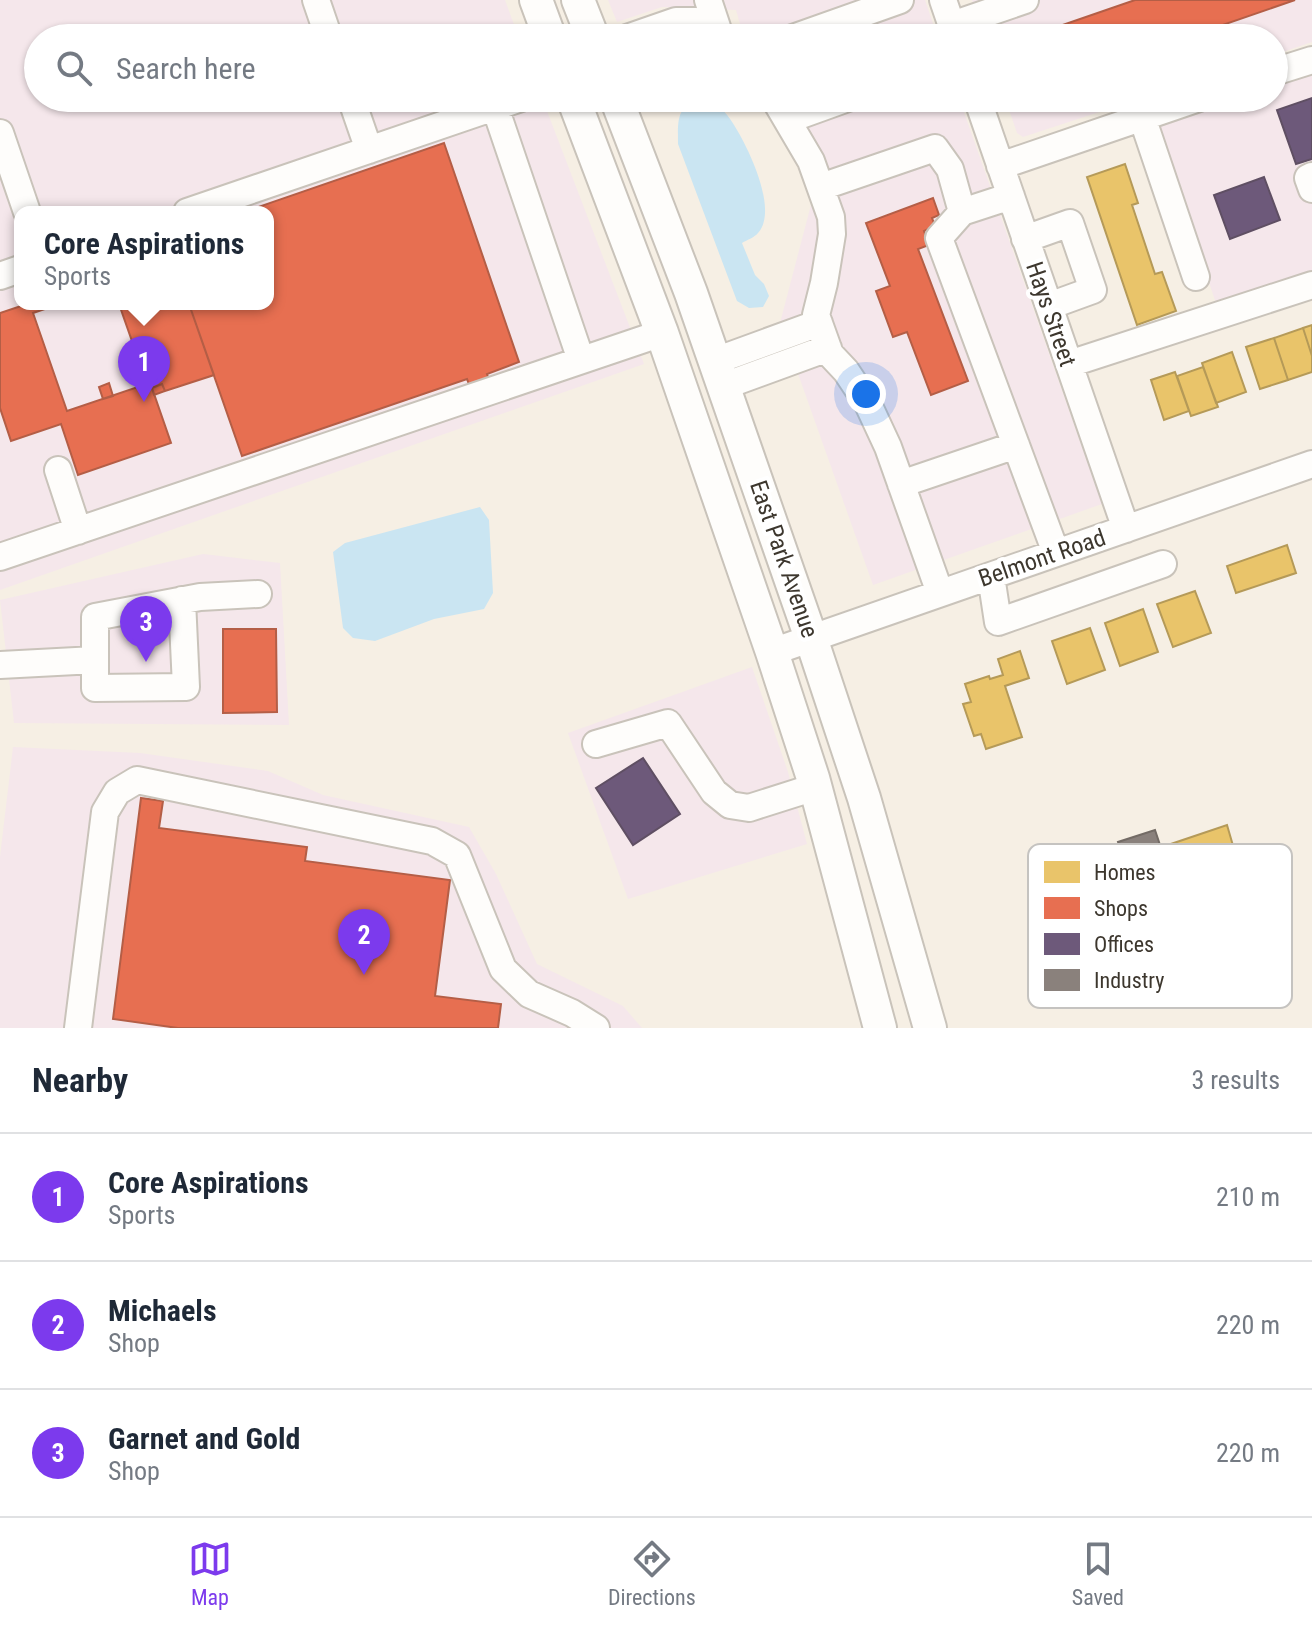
<!DOCTYPE html>
<html lang="en">
<head>
<meta charset="utf-8">
<style>
  :root { --surface:#fff; --page:#f2f2f3; --text:#1f2937; --muted:#747a83; --line:#e0e1e3; --accent:#7c3aed }
  body { margin:0; font-family:"Roboto Condensed",sans-serif; background:var(--page); color:var(--text) }
  .you { position:absolute; left:866px; top:394px; width:28px; height:28px; margin:-20px; border:6px solid #fff; border-radius:50%; background:#1a73e8; box-shadow:0 0 0 12px #1a73e833 }
  .badge { display:grid; place-items:center; width:52px; height:52px; border-radius:50%; background:var(--accent); color:#fff; font-size:26px; font-weight:700 }
  .pin { position:absolute; translate:-50% -66px; filter:drop-shadow(0 2px 4px #0008) }
  .pin::after { content:''; position:absolute; top:42px; width:28px; height:24px; background:inherit; clip-path:polygon(0 0,100% 0,50% 100%) }
  .popup { position:absolute; left:14px; top:206px; width:260px; height:104px; box-sizing:border-box; display:grid; place-content:center; border-radius:16px; background:var(--surface); filter:drop-shadow(0 2px 6px #0005); font-size:26px; white-space:nowrap; color:var(--muted) }
  .popup b { font-size:30px; color:var(--text) }
  .popup::after { content:''; position:absolute; left:50%; top:100%; margin-left:-16px; border:16px solid transparent; border-top-color:var(--surface) }
  .list { margin:0; padding:0; list-style:none }
  h2 { display:flex; justify-content:space-between; align-items:center; height:104px; margin:0; padding:0 32px; font-size:34px }
  h2 small { font-size:26px; font-weight:400; color:var(--muted) }
  .list li { display:grid; grid-template-columns:52px 1fr auto; gap:24px; align-items:center; box-sizing:border-box; height:128px; padding:0 32px; border-top:2px solid var(--line) }
  .list b { display:block; font-size:30px; white-space:nowrap }
  .list p { margin:0; font-size:26px; white-space:nowrap; color:var(--muted) }
  .list em { font-size:26px; font-style:normal; color:var(--muted) }
  .icon { flex:none; width:44px; height:44px; fill:none; stroke:currentColor; stroke-width:2; stroke-linecap:round; stroke-linejoin:round }
  .map { position:relative; flex:none; width:1312px; height:1028px; overflow:hidden }
  .search { position:absolute; background:var(--surface); box-shadow:0 2px 6px #0004; left:24px; right:24px; top:24px; height:88px; display:flex; align-items:center; gap:20px; box-sizing:border-box; padding:0 28px; border-radius:44px; color:var(--muted); font-size:30px }
  .sheet { height:488px; background:var(--surface) }
  nav { display:flex; justify-content:space-around; align-items:center; box-sizing:border-box; height:112px; border-top:2px solid var(--line); background:var(--surface); font-size:22px; color:var(--muted) }
  nav a { display:grid; justify-items:center; gap:4px }
  nav .on { color:var(--accent) }
  .map>svg:first-child { display:block }
  .commercial { fill:#f5e7eb; fill-rule:evenodd }
  .water { fill:#cae5f2 }
  .homes { fill:#e9c46a; stroke:#b59a58; stroke-width:2 }
  .shops { fill:#e76f51; stroke:#b45e46; stroke-width:2 }
  .offices { fill:#6d597a; stroke:#5f4f63; stroke-width:2 }
  .industry { fill:#8a817c; stroke:#736b65; stroke-width:2 }
  .lines { fill:none; stroke-linecap:round; stroke-linejoin:round }
  .minor-casing { stroke:#c9c3ba; stroke-width:30 }
  .major-casing { stroke:#c9c3ba; stroke-width:36 }
  .minor { stroke:#fefdfb; stroke-width:26 }
  .major { stroke:#fefdfb; stroke-width:32 }
  .labels { text-anchor:middle; dominant-baseline:central; stroke-width:8; stroke-linejoin:round; paint-order:stroke }
  .street-label { font-size:24px; fill:#3d372e; stroke:#fff }
  .key { fill:#fff; stroke:#c5c3c0; stroke-width:2 }
  .key-label { font-size:22px; fill:#3d372e }
</style>
</head>
<body>
<div class="map">
<svg width="1312" height="1028" viewBox="0 0 1312 1028">
  <rect width="100%" height="100%" fill="#f6efe4"/>
  <path class="commercial" d="M0,0H505L519,38H38V98H542L644,364L0,590ZM20,212H268V304H20Z
    M608,0H925L938,38H744L736,10L662,7L617,22Z
    M972,0H1312V42L1274,55V38H985Z
    M1312,73V275L1218,309L1156,127L1237,98H1274V85Z
    M761,98H959L1102,504L873,585L780,323L812,201L794,154L764,109Z
    M1005,98H1142L1023,137L1017,133Z
    M203,554L280,563L289,725L14,723L0,600Z
    M752,667L788,772L807,844L628,899L568,733Z
    M13,747L140,753L268,771L323,795L469,827L496,874L537,964L623,1006L642,1028H0V857Z"/>
  <path class="water" d="M696,98L714,100C721,108 729,116 734,125C748,147 779,210 758,233C755,237 747,240 742,243L755,275L764,284L769,296L763,307L749,308L737,301L678,144C678,123 676,109 696,98Z
    M480,507L489,520L493,593L484,609L434,619L375,641L353,638L343,628L333,552L345,543Z"/>
  <path class="homes" d="M1125,164L1138,203L1132,205L1155,274L1162,272L1176,311L1137,325L1087,177Z
    M1312,325V356L1303,328Z
    M1303,328L1312,356V372L1288,380L1274,338Z
    M1274,338L1288,380L1260,389L1246,347Z
    M1232,352L1246,392L1216,403L1202,363Z
    M1203,367L1218,407L1191,416L1177,376Z
    M1175,372L1189,411L1164,420L1151,380Z
    M1287,545L1296,573L1236,593L1227,566Z
    M1195,591L1211,633L1173,647L1157,604Z
    M1143,609L1158,652L1120,666L1105,623Z
    M1090,628L1105,670L1067,684L1052,641Z
    M1020,651L1029,678L1005,686L1022,737L986,749L981,734L974,736L963,704L971,702L965,684L989,676L990,679L1003,675L998,659Z
    M1227,825L1234,849L1225,852L1236,884L1242,882L1248,903L1201,919L1198,912L1188,915L1165,846Z"/>
  <path class="shops" d="M1135,0H1295L1185,38H1025Z
    M444,143L519,362L487,374L492,389L473,395L467,379L242,456L189,304H268V212H244Z
    M933,198L939,215L932,218L935,226L924,231L929,245L918,249L968,381L931,395L907,332L893,337L876,291L890,286L866,223Z
    M27,304H46L48,308L33,313L67,411L147,384L119,304H189L214,375L165,391L162,384L152,388L171,443L78,475L61,424L11,441L0,408V313Z
    M109,383L113,396L103,399L99,387Z
    M162,384L165,391L154,395L152,388Z
    M223,629H276L277,712L223,713Z
    M141,798L163,801L159,828L307,847L305,861L450,880L435,996L501,1004L498,1028H178L113,1019Z"/>
  <path class="offices" d="M1312,98V159L1296,164L1277,110Z
    M1264,177L1280,220L1230,239L1214,195Z
    M643,758L680,814L633,845L596,788Z"/>
  <path class="industry" d="M1155,830L1168,869L1131,881L1118,842Z"/>
  <g class="lines">
    <g class="minor-casing">
      <path id="minor" d="M316,0L329,38
        M708,0L720,36
        M943,0L956,38
        M952,25L1025,0
        M627,38L676,21H696L724,38
        M793,38L900,0
        M1274,72L1312,60
        M351,98L369,150
        M774,98L811,161L831,217L832,234L824,283L816,315L830,354L846,371L868,404L888,447L940,593
        M977,98L1126,529
        M495,107L581,360
        M1142,117L1196,277
        M787,120L848,98
        M0,133L27,212
        M1000,166L1199,98
        M1312,176L1308,178L1312,189
        M821,187L935,148L950,169L962,212
        M1011,196L962,212L939,238L1056,553
        M187,212L521,98
        M1025,239L1070,223L1093,290L1049,306
        M0,276L20,269
        M715,361L819,323
        M1069,364L1312,285
        M724,386L828,348
        M58,470L78,531
        M901,484L1016,445
        M0,557L662,333
        M991,576L998,622L1163,564
        M182,600L186,687L95,688V617L200,597L258,594
        M772,652L1312,464
        M0,665L95,660
        M596,744L668,723L714,792L730,805L749,808L815,787
        M78,1028L105,812L117,792L137,780L432,841L457,855L503,969L529,994L572,1013L596,1028"/>
    </g>
    <g class="major-casing">
      <path id="major" d="M536,0L550,38
        M578,0L593,38
        M573,98L662,333L772,652L813,778L880,1028
        M616,98L691,293L811,638L864,798L930,1028"/>
    </g>
    <use href="#minor" class="minor"/>
    <use href="#major" class="major"/>
  </g>
  <g class="labels">
    <g class="street-label">
      <text transform="translate(1051 314) rotate(71)">Hays Street</text>
      <text transform="translate(1042 558) rotate(-19)">Belmont Road</text>
      <text transform="translate(784 559) rotate(71)">East Park Avenue</text>
    </g>
  </g>
  <rect x="1028" y="844" width="264" height="164" rx="12" class="key"/>
  <rect x="1044" y="861" width="36" height="22" fill="#e9c46a"/>
  <rect x="1044" y="897" width="36" height="22" fill="#e76f51"/>
  <rect x="1044" y="933" width="36" height="22" fill="#6d597a"/>
  <rect x="1044" y="969" width="36" height="22" fill="#8a817c"/>
  <g class="key-label">
    <text x="1094" y="880">Homes</text>
    <text x="1094" y="916">Shops</text>
    <text x="1094" y="952">Offices</text>
    <text x="1094" y="988">Industry</text>
  </g>
</svg>
<div class="you"></div>
<div class="pin badge" style="left:144px;top:402px">1</div>
<div class="popup"><b>Core Aspirations</b>Sports</div>
<div class="pin badge" style="left:364px;top:975px">2</div>
<div class="pin badge" style="left:146px;top:662px">3</div>
<div class="search"><svg class="icon" aria-label="search" viewBox="0 0 24 24"><circle cx="10" cy="10" r="6"/><path d="M15 15l6 6"/></svg>Search here</div>
</div>
<section class="sheet">
<h2>Nearby<small>3 results</small></h2>
<ul class="list">
<li><span class="badge">1</span><div><b>Core Aspirations</b><p>Sports</p></div><em>210 m</em></li>
<li><span class="badge">2</span><div><b>Michaels</b><p>Shop</p></div><em>220 m</em></li>
<li><span class="badge">3</span><div><b>Garnet and Gold</b><p>Shop</p></div><em>220 m</em></li>
</ul>
</section>
<nav>
<a class="on"><svg class="icon" aria-label="map" viewBox="0 0 24 24"><path d="M3 6l6-2 6 2 6-2v14l-6 2-6-2-6 2zM9 4v14M15 6v14"/></svg>Map</a>
<a><svg class="icon" aria-label="directions" viewBox="0 0 24 24"><path d="M12 3l9 9-9 9-9-9zM9 14v-3h6M13 9l2 2-2 2"/></svg>Directions</a>
<a><svg class="icon" aria-label="saved" viewBox="0 0 24 24"><path d="M7 4h10v16l-5-4-5 4z"/></svg>Saved</a>
</nav>
</body>
</html>
